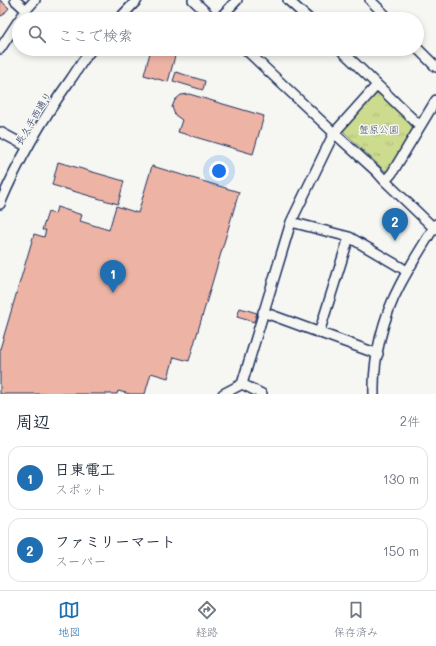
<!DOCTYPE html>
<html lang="ja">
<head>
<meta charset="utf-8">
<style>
  :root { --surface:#fff; --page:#f6f6f7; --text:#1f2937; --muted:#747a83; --line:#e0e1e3; --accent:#1f6fb2 }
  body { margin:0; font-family:Mali,"Klee One",sans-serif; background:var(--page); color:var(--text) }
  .you { position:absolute; left:219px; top:171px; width:14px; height:14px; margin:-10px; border:3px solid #fff; border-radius:50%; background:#1a73e8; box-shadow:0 0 0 6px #1a73e833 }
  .badge { display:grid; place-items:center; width:26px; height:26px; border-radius:50%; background:var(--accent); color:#fff; font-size:13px; font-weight:700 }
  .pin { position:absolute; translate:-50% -33px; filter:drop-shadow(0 1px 2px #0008) }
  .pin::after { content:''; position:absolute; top:21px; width:14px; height:12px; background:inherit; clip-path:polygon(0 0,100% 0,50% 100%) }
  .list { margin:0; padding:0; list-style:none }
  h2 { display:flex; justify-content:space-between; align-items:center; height:52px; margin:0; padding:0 16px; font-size:17px }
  h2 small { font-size:13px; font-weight:400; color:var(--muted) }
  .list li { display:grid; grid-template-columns:26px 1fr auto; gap:12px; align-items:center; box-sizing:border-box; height:64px; margin:0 8px 8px; padding:0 8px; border:1px solid var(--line); border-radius:12px }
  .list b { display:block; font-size:15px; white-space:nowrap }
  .list p { margin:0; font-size:13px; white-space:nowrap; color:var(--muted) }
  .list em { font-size:13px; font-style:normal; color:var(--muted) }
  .icon { flex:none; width:22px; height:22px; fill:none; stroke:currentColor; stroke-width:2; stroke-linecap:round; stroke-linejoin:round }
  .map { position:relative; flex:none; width:436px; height:394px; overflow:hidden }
  .search { position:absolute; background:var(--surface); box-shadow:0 2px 6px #0003; left:12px; right:12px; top:12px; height:44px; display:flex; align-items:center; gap:10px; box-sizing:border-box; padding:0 14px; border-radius:22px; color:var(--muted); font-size:15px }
  .sheet { height:196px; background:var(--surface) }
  nav { display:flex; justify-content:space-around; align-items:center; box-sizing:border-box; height:56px; border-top:1px solid var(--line); background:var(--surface); font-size:11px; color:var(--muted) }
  nav a { display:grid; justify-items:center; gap:2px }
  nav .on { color:var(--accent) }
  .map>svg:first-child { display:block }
  .park { fill:url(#park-tufts); stroke:#748576 }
  .building { fill:#edb4a5; stroke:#1b2f5e }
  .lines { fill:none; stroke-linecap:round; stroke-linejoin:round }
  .minor-casing { stroke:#1b2f5e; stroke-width:12 }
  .minor { stroke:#f6f6f2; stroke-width:9 }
  .labels { text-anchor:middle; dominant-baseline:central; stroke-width:3; stroke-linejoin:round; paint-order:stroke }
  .street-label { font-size:10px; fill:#1b2f5e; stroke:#f6f6f2 }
  .park-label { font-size:10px; fill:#485a6a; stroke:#f6f6f2 }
</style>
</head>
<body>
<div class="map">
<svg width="436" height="394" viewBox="0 0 436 394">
  <defs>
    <pattern id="park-tufts" width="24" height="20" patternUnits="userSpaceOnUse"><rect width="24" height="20" fill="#cddb8f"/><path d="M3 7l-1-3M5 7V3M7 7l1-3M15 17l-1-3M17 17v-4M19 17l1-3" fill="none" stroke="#afbc7e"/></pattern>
  </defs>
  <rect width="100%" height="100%" fill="#f6f6f2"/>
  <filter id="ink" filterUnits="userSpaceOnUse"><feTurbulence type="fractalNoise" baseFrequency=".025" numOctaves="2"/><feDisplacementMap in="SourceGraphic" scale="8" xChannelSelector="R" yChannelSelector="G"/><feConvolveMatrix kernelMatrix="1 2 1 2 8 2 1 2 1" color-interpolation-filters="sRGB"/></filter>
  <g filter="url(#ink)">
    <path class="park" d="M378,89L414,125L413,130L388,172L385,171L344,132L343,129Z"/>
    <path class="building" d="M0,0L9,8L2,16L0,15Z
      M151,49L175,56L168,82L144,75Z
      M176,72L205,81L203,90L173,81Z
      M189,94L264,116L253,154L178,132L182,120L175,115L172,107L175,100L181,95Z
      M58,162L124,181L118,204L52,185Z
      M152,166L239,192L189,361L174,357L168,378L151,373L145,394H130L118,391L117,394H0V349L34,234L44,237L46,230H42L48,212L55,214L57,207L82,215L80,221L109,230L116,206L138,213Z
      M240,308L257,313L254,322L237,317Z"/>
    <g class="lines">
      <g class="minor-casing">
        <path id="minor" d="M15,0L26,10
          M193,0L213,19
          M288,0L309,19
          M370,0L389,19
          M20,19L26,10L35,0
          M119,19L137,0
          M219,19L237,0
          M417,48L436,67
          M0,49L19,20
          M245,49L334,133L377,172L385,181L436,230
          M340,49L420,126
          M0,132L28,147
          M385,181L392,173L436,100
          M0,204C19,159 43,118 71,79C78,69 84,58 92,49
          M291,222L349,237L402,268L407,272
          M263,312L378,354
          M319,333L349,237
          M242,384L262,394
          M223,394L242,384L291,222L334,133L377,85
          M374,394C373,358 383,317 400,285C411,264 424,244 436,224"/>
      </g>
      <use href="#minor" class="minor"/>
    </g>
  </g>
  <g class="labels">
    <g class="street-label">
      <text transform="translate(33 118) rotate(-59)">長久手西通り</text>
    </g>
    <g class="park-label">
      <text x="379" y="129">蟹原公園</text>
    </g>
  </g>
</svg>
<div class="you"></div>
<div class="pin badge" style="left:113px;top:293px">1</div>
<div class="pin badge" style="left:395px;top:241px">2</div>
<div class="search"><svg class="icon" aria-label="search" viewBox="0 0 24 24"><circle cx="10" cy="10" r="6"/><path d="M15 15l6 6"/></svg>ここで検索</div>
</div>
<section class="sheet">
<h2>周辺<small>2件</small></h2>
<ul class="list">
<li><span class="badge">1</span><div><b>日東電工</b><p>スポット</p></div><em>130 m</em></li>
<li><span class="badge">2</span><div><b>ファミリーマート</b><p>スーパー</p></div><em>150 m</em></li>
</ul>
</section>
<nav>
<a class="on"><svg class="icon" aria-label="map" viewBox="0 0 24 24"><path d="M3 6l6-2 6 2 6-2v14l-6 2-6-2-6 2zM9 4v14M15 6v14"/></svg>地図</a>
<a><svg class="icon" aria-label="directions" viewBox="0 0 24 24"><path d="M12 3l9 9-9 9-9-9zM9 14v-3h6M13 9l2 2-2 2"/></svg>経路</a>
<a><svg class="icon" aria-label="saved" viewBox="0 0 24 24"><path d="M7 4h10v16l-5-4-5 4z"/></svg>保存済み</a>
</nav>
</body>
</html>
